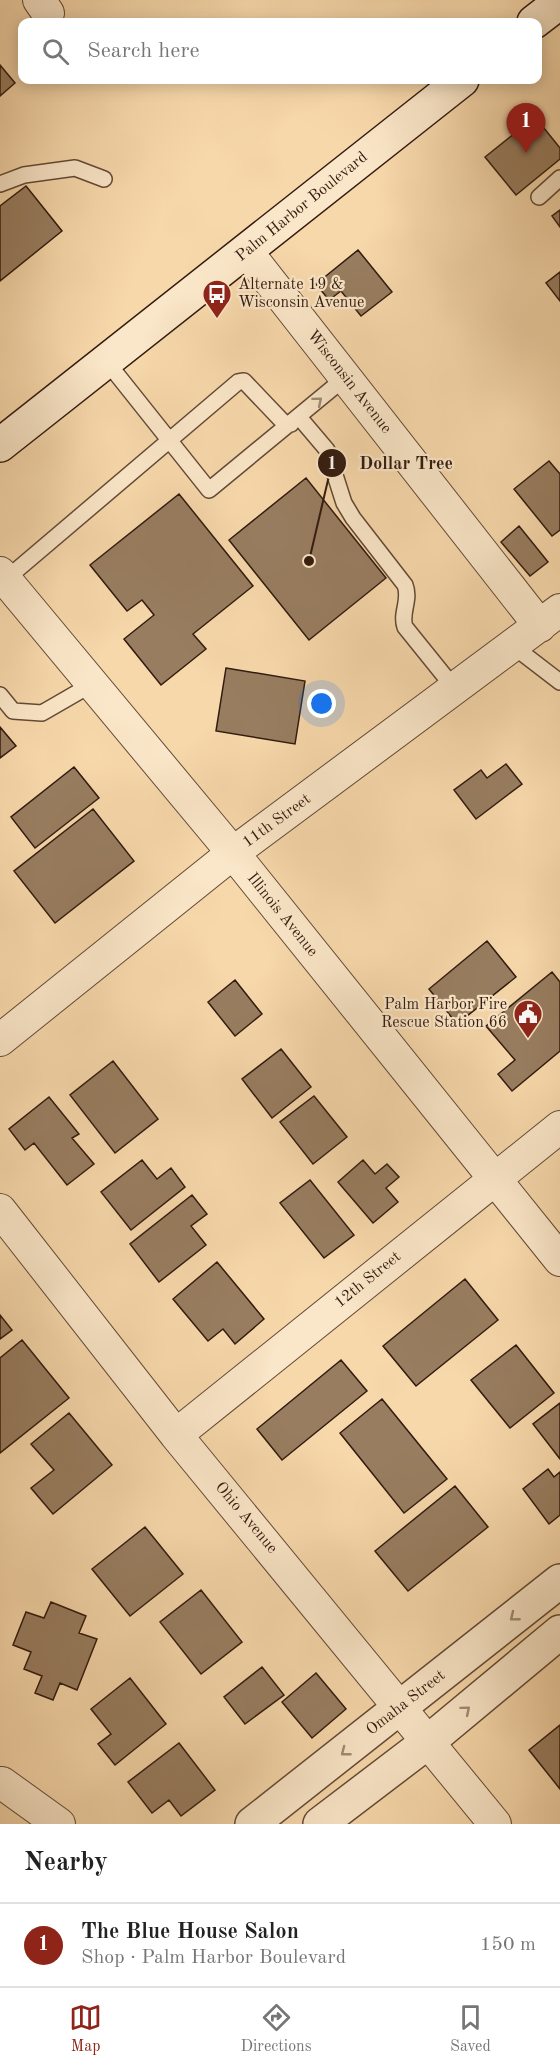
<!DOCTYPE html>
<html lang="en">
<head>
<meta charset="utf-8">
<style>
  :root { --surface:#fff; --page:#f2f2f2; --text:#222; --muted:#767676; --line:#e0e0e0; --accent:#8f2418 }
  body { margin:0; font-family:"Old Standard TT",serif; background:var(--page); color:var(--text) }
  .you { position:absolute; left:322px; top:704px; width:21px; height:21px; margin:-15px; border:4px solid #fff; border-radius:50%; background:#1a73e8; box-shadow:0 0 0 9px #1a73e833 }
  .badge { display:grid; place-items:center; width:39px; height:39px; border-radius:50%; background:var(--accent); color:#fff; font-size:20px; font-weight:700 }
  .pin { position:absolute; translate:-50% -50px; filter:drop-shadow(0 2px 3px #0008) }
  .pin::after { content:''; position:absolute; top:32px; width:21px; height:18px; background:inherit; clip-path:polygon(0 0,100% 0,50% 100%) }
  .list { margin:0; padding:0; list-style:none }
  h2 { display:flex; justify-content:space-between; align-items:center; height:78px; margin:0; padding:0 24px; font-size:26px }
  h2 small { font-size:20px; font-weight:400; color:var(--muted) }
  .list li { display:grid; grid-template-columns:39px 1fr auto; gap:18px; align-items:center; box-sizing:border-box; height:84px; padding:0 24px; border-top:2px solid var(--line) }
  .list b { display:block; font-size:22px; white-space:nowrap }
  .list p { margin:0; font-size:20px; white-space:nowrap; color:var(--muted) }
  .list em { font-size:20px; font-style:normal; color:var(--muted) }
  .icon { flex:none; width:33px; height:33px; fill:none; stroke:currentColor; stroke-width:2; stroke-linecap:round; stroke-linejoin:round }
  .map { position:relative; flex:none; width:560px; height:1824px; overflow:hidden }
  .search { position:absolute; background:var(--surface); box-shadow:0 3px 15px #0003; left:18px; right:18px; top:18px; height:66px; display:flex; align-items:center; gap:15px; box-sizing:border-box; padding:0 21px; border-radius:12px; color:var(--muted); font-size:22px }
  .sheet { height:162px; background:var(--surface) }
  nav { display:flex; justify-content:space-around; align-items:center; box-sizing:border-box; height:84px; border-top:2px solid var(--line); background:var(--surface); font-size:16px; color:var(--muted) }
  nav a { display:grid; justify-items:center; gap:3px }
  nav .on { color:var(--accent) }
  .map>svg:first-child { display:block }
  .building { fill:#987d60; stroke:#321b0f; stroke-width:1.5 }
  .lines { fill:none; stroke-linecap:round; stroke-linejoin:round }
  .service-casing { stroke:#634a36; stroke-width:18 }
  .minor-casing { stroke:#634a36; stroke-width:34 }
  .tertiary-casing { stroke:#634a36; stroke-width:36 }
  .secondary-casing { stroke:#321b0f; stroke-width:36 }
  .service { stroke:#fae6c8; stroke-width:15 }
  .minor { stroke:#fae6c8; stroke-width:32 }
  .tertiary { stroke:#fae6c8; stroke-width:33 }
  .secondary { stroke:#fae6c8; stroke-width:33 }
  .oneway { stroke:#a08b75 }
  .labels { text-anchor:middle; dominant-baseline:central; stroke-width:4.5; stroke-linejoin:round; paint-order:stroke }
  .street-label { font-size:16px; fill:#321b0f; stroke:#fae6c8 }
  .poi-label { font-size:16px; fill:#321b0f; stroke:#fae6c8; text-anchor:start }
  .leader { fill:none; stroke:#321b0f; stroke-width:2 }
  .callout-dot { fill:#321b0f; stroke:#fae6c8; stroke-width:2 }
  .mark-label { font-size:18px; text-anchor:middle; font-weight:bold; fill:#fff }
  .callout-label { font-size:18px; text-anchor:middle; font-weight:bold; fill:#321b0f; stroke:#fae6c8; stroke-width:4.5; stroke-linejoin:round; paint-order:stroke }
</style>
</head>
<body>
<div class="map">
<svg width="560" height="1824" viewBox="0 0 560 1824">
  <rect width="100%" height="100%" fill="#f7d8ab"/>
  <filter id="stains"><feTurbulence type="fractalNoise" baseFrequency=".00333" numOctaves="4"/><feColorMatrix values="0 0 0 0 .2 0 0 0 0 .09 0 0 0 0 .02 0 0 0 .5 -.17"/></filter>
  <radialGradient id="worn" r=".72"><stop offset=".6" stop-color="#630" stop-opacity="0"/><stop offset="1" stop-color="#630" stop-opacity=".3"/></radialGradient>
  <path class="building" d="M0,65L15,83L0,96Z
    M535,117L560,148V159L516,195L485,157Z
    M26,186L62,231L0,281V206Z
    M560,210V227L552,216Z
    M358,250L392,292L361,316L341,291L329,300L316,284Z
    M560,272V301L546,283Z
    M549,461L560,474V530L552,536L514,489Z
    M306,478L386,578L309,640L229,540Z
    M179,494L253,586L193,634L206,649L161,685L124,639L154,615L142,600L127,611L90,565Z
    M519,526L548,562L530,576L501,542Z
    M226,668L305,681L295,744L216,731Z
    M0,727L16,746L0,758Z
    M506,764L522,784L476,819L454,790L481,770L487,778Z
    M74,767L99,798L35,848L11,817Z
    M93,809L134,861L55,923L14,871Z
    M487,941L516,977L457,1024L429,989Z
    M552,972L560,982V1051L512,1091L498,1074L515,1060L486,1026Z
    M235,980L262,1014L235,1036L208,1002Z
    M281,1049L311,1087L272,1118L242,1079Z
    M113,1061L158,1119L115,1153L70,1095Z
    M314,1096L347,1137L313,1164L280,1122Z
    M49,1097L79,1134L72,1138L94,1164L67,1185L34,1143L25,1150L9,1129Z
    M142,1160L157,1179L171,1168L185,1187L131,1230L101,1192Z
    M363,1160L375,1174L387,1164L399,1177L386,1188L398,1202L373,1223L338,1182Z
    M310,1180L354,1235L324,1258L280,1203Z
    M192,1195L207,1214L191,1226L206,1245L159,1282L130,1244Z
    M217,1262L264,1319L235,1344L223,1329L208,1341L173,1299Z
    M465,1279L498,1320L416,1386L383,1346Z
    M0,1315L12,1330L0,1339Z
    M22,1340L69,1398L0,1453V1358Z
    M516,1345L554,1393L510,1428L471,1380Z
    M341,1360L367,1391L282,1460L257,1429Z
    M382,1399L447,1479L404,1513L340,1433Z
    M560,1403V1459L533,1424Z
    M69,1413L112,1465L53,1514L31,1488L54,1470L31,1444Z
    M548,1469L554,1477L560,1472V1515L549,1524L523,1489Z
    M455,1486L488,1527L408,1591L375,1551Z
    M145,1527L183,1574L130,1616L92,1569Z
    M201,1590L242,1642L201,1674L160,1622Z
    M51,1602L86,1616L79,1633L97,1639L77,1690L60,1683L53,1700L35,1693L42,1676L24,1669L31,1652L13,1645L26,1612L44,1618Z
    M262,1667L284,1695L245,1724L224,1697Z
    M316,1673L346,1709L312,1738L282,1702Z
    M130,1678L166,1724L115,1765L98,1744L111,1734L91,1709Z
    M560,1725V1789L529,1750Z
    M179,1743L215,1790L181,1816L169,1800L152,1813L128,1782Z"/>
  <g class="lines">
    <g class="service-casing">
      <path id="service" d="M0,184L24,175L75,168L104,179
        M539,197L560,178
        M107,362L209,490L346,377
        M299,417L327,450L344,503L353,518L405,585C411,600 400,613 405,627L455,689
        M5,580L238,382L244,381L284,423L291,424
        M513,646L560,682
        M0,695L13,711L42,713L94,683"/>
    </g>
    <g class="minor-casing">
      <path id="minor" d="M39,0L48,13
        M247,252L540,626
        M0,573L233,853L560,1260
        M0,1040L233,853L560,610
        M0,1210L176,1435L495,1824
        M176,1435L560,1127
        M2,1783L59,1824"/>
    </g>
    <g class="tertiary-casing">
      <path id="tertiary" d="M252,1824L560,1581
        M320,1824L429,1741L560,1632"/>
    </g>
    <g class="secondary-casing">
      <path id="secondary" d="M534,22L560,2
        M0,445L462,80"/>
    </g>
    <use href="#service" class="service"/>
    <use href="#minor" class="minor"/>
    <use href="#tertiary" class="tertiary"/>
    <use href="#secondary" class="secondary"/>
  </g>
  <defs><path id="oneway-chevron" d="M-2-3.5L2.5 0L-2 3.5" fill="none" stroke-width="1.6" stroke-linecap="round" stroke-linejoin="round" transform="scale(1.5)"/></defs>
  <g class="oneway">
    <use href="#oneway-chevron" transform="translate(318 401) rotate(-40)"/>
    <use href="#oneway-chevron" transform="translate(514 1617) rotate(141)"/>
    <use href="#oneway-chevron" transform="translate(466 1710) rotate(-40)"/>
    <use href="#oneway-chevron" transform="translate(345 1752) rotate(142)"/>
  </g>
  <defs>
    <g id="bus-pin" transform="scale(1.5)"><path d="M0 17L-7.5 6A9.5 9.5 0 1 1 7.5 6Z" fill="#8f2418" stroke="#fae6c8"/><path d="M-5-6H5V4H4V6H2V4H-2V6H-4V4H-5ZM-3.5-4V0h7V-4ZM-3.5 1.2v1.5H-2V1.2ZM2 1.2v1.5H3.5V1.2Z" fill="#fff"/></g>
    <g id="civic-pin" transform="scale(1.5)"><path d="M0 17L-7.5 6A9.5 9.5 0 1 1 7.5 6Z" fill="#8f2418" stroke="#fae6c8"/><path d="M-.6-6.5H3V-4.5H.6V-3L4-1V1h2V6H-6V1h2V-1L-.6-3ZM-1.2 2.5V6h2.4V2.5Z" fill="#fff"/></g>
  </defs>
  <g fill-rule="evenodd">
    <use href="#bus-pin" x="217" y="294"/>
    <use href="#civic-pin" x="528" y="1014"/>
  </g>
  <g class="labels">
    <g class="street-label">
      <text transform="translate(302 207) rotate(-39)">Palm Harbor Boulevard</text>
      <text transform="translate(349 382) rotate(52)">Wisconsin Avenue</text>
      <text transform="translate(277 821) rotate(-36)">11th Street</text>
      <text transform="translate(282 915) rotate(51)">Illinois Avenue</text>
      <text transform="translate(368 1280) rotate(-39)">12th Street</text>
      <text transform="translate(246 1518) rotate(50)">Ohio Avenue</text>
      <text transform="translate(406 1703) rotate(-38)">Omaha Street</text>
    </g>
    <g class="poi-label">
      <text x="238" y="285">Alternate 19 &amp;<tspan x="238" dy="18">Wisconsin Avenue</tspan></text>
      <text x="507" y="1005" text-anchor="end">Palm Harbor Fire<tspan x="507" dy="18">Rescue Station 66</tspan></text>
    </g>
  </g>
  <path class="leader" d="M309 561L332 463"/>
  <g class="callout-dot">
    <circle cx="309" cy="561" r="6"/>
    <circle cx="332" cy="463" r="15"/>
  </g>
  <g class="mark-label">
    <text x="332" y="469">1</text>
  </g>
  <g class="callout-label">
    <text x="406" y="469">Dollar Tree</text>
  </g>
  <rect width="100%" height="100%" filter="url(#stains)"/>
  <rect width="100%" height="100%" fill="url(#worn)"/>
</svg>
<div class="you"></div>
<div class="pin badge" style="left:526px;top:153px">1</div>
<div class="search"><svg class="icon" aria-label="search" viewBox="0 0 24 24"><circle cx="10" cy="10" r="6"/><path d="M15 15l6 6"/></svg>Search here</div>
</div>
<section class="sheet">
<h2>Nearby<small></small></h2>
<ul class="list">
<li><span class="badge">1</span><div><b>The Blue House Salon</b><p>Shop · Palm Harbor Boulevard</p></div><em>150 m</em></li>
</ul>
</section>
<nav>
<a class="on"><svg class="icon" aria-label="map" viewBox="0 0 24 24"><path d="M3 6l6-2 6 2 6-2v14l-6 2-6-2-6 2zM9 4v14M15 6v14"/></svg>Map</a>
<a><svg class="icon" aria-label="directions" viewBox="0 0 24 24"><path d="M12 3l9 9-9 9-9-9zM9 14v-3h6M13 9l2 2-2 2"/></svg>Directions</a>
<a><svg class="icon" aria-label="saved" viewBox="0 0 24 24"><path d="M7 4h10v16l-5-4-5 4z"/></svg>Saved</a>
</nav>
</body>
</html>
